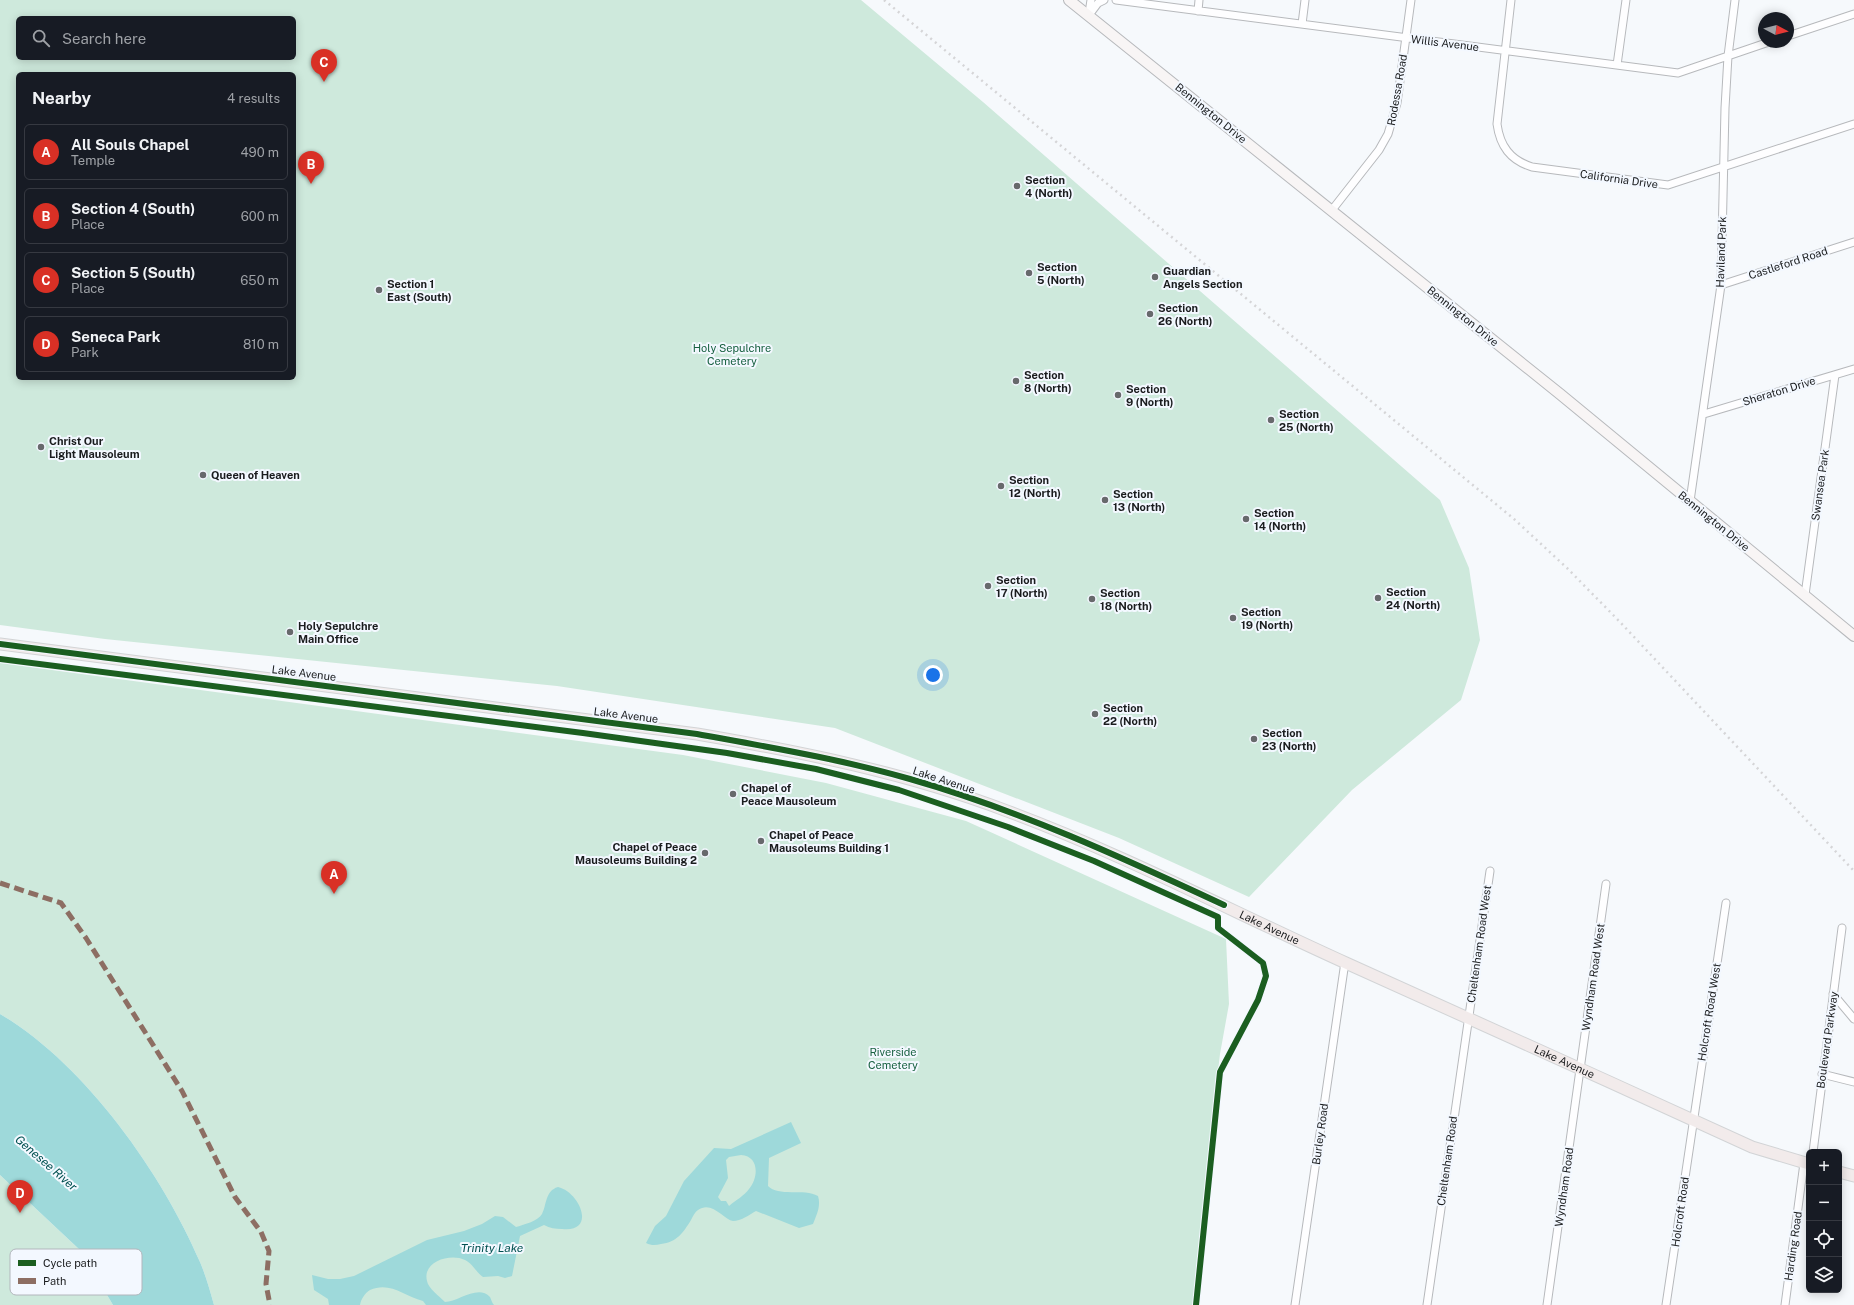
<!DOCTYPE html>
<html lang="en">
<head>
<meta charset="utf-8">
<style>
  :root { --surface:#171b24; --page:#20242c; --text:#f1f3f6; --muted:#9ea1a6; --line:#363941; --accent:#d93025 }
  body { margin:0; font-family:"Public Sans",sans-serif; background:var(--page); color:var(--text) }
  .controls { position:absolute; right:12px; bottom:12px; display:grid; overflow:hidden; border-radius:6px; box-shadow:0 2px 10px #0003 }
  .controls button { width:36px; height:36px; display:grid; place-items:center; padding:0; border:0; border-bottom:1px solid var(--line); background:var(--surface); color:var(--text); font:20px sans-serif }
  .compass { position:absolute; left:1758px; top:12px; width:36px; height:36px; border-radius:50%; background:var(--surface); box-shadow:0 2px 10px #0003; rotate:97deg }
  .you { position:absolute; left:933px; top:675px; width:14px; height:14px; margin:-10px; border:3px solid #fff; border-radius:50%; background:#1a73e8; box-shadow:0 0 0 6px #1a73e833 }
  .badge { display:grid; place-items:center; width:26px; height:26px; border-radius:50%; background:var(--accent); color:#fff; font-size:13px; font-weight:700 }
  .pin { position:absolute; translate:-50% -33px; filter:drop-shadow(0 1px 2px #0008) }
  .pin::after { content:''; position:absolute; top:21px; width:14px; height:12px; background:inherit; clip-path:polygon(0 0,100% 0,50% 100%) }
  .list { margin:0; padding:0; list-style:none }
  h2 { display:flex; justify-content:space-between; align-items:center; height:52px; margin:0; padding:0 16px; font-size:17px }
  h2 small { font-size:13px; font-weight:400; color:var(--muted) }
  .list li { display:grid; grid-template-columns:26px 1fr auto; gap:12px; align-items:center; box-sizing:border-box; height:56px; margin:0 8px 8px; padding:0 8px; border:1px solid var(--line); border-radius:6px }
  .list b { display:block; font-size:15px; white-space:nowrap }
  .list p { margin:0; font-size:13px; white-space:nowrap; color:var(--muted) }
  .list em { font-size:13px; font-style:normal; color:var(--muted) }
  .icon { flex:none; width:22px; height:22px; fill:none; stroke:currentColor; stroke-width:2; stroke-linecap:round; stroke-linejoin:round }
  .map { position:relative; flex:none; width:1854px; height:1305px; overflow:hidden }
  .search { position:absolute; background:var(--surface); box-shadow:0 2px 10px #0003; left:16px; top:16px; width:280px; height:44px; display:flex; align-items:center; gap:10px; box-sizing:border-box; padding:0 14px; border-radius:6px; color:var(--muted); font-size:15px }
  .panel { position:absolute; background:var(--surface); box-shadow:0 2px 10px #0003; left:16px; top:72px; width:280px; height:308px; border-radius:6px }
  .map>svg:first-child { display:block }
  .green { fill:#cee9dc; fill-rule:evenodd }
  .water { fill:#9ed9da; fill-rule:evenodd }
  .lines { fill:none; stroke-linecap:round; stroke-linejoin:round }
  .street-casing { stroke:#b7b9bc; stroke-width:9 }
  .secondary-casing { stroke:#b7b9bc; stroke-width:12 }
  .primary-casing { stroke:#d2d4d6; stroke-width:13 }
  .street { stroke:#fefeff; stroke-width:7 }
  .secondary { stroke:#f8f5f5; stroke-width:10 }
  .primary { stroke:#f2ebeb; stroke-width:11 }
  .rail { stroke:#d5d5d7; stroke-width:2.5; stroke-dasharray:2 4; stroke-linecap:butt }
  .quiet { stroke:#8d6e63; stroke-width:5; stroke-dasharray:10 5; stroke-linecap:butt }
  .cycleway-casing { stroke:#f3f8ff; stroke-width:8 }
  .cycleway { stroke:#1b5e20; stroke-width:6 }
  .poi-dot { fill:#67696c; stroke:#f3f8ff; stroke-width:1.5 }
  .labels { text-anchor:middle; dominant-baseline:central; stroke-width:4; stroke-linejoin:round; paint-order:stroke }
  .street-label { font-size:11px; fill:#1a1c1e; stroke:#f3f8ff }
  .poi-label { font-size:11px; font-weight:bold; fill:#1a1c1e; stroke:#f3f8ff; text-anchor:start }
  .park-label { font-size:11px; fill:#186141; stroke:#f3f8ff }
  .water-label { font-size:12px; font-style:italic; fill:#015050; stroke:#f3f8ff }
  .key { fill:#f3f8ff; stroke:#b2b6bc; stroke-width:1 }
  .key-label { font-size:11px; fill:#1a1c1e }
</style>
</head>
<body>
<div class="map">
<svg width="1854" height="1305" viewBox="0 0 1854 1305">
  <rect width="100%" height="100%" fill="#f6f9fc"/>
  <path class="green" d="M0,0H861L983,102L1440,500L1469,568L1480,640L1461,700L1352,790L1249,897L1119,838L835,728L557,686L105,639L0,625ZM18,18H294V58H18ZM18,74H294V378H18Z
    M0,663L683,755L826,783L966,821L1226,939L1229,1004L1220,1054L1214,1105L1193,1305H214C210,1291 206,1276 200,1262C162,1173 84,1063 0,1014Z
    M0,1175L81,1251L113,1305H0Z"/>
  <path class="water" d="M0,1014C84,1063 162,1173 200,1262C206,1276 210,1291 214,1305H113L81,1251L0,1175Z
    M791,1122L801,1143L769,1158L768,1186C778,1197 804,1188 818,1196C821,1206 817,1214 813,1224L799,1228L756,1211C749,1215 741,1221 733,1221C724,1220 712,1200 698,1210C695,1212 693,1216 691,1220C683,1233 677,1242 661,1244C656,1245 652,1246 646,1243L655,1226L666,1216L684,1181L714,1148L731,1149ZM741,1155C759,1156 759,1177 749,1189C744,1196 736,1200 729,1206L726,1201H721L718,1197L728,1178L726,1160L729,1157Z
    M558,1187C580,1192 597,1233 562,1229C555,1229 550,1228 544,1225L520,1236L512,1276L505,1278L498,1276L483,1277C476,1272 472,1263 465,1260C451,1253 422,1261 427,1281C428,1288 440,1297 445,1302C458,1302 478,1284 490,1297C491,1299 492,1303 494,1305H426L423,1301C404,1296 390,1281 370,1290C365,1293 361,1299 360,1305H329L328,1299L314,1290L312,1275L328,1279H340L354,1276L427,1240L464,1231L482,1224L495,1216L503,1217L516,1227C523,1225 538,1221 542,1214C547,1204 545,1191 558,1187Z"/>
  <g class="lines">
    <g class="street-casing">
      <path id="street" d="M1116,0L1678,73L1769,42
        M1511,0L1497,124C1500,146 1510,160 1532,167L1668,185L1854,124
        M1198,11L1199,0
        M1089,13L1091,0
        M1089,15L1098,3L1104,0
        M1302,24L1305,0
        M1788,36L1854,14
        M1617,65L1626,0
        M1332,210L1379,150L1388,134L1397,103L1411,0
        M1721,285L1854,242
        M1704,414L1854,369
        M1690,501L1721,285L1725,108L1728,56L1735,0
        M1805,595L1835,375
        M1833,994L1854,1019
        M1822,1074L1854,1082
        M1813,1152L1842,928
        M1295,1305L1345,962
        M1427,1305L1490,871
        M1547,1305L1606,884
        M1666,1305L1726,903
        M1785,1305L1804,1163"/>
    </g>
    <g class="secondary-casing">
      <path id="secondary" d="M1069,0L1560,394L1854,636"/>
    </g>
    <g class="primary-casing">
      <g id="primary">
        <path id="s1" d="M0,644L697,734C802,752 907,773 1007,811C1123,854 1233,912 1346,963C1481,1024 1617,1085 1752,1147L1809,1164"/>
        <path d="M1839,1172L1854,1176"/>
      </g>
    </g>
    <use href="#street" class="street"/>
    <use href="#secondary" class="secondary"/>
    <use href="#primary" class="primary"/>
    <path class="rail" d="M884,0L1514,519L1567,568L1620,622L1854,871"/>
    <path class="quiet" d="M0,883L61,903L86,938L182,1091L235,1197L261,1232L269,1251L266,1284L270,1305"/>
    <g class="cycleway-casing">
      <path id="cycleway" d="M0,644L697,734C768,747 840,759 910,779C1019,810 1121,857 1224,905
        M0,659L583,733L727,753L816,769L899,790L1008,827L1094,861L1218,917V928L1263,963L1266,976L1258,1000L1220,1072L1196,1305"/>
    </g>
    <use href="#cycleway" class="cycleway"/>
  </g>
  <g class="poi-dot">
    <circle cx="1017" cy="186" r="4"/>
    <circle cx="1029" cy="273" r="4"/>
    <circle cx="1155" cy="277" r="4"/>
    <circle cx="379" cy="290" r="4"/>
    <circle cx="1150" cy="314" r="4"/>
    <circle cx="1016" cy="381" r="4"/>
    <circle cx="1118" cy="395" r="4"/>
    <circle cx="1271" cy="420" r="4"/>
    <circle cx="41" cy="447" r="4"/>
    <circle cx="203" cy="475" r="4"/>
    <circle cx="1001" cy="486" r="4"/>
    <circle cx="1105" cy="500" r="4"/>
    <circle cx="1246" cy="519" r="4"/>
    <circle cx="988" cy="586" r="4"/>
    <circle cx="1378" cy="598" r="4"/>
    <circle cx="1092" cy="599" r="4"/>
    <circle cx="1233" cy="618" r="4"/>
    <circle cx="290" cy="632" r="4"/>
    <circle cx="1095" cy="714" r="4"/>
    <circle cx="1254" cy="739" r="4"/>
    <circle cx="733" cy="794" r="4"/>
    <circle cx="761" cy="841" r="4"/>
    <circle cx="705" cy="853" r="4"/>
  </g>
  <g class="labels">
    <g class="street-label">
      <text transform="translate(1445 43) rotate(7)">Willis Avenue</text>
      <text transform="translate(1397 90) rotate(-80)">Rodessa Road</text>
      <text transform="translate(1211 113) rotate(39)">Bennington Drive</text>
      <text transform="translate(1619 179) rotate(8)">California Drive</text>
      <text transform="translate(1721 252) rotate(-88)">Haviland Park</text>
      <text transform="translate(1788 263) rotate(-18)">Castleford Road</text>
      <text transform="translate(1463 316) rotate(39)">Bennington Drive</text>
      <text transform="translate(1779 391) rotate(-17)">Sheraton Drive</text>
      <text transform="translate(1820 485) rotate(-82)">Swansea Park</text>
      <text transform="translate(1714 521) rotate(39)">Bennington Drive</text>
      <text transform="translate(304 673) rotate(7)">Lake Avenue</text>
      <text transform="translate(626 715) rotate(7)">Lake Avenue</text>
      <text transform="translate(944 780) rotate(18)">Lake Avenue</text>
      <text stroke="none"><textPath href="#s1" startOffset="1310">Lake Avenue</textPath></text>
      <text transform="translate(1479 944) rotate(-82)">Cheltenham Road West</text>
      <text transform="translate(1593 977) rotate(-82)">Wyndham Road West</text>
      <text transform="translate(1709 1012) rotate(-81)">Holcroft Road West</text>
      <text transform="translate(1827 1040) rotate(-82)">Boulevard Parkway</text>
      <text stroke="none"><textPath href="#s1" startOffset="1634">Lake Avenue</textPath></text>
      <text transform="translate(1320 1134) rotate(-82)">Burley Road</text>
      <text transform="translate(1447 1161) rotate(-82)">Cheltenham Road</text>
      <text transform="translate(1564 1187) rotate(-82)">Wyndham Road</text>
      <text transform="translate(1680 1212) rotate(-82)">Holcroft Road</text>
      <text transform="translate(1793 1246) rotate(-82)">Harding Road</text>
    </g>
    <g class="poi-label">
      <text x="1025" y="180">Section<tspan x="1025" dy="13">4 (North)</tspan></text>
      <text x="1037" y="267">Section<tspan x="1037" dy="13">5 (North)</tspan></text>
      <text x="1163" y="271">Guardian<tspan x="1163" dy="13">Angels Section</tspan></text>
      <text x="387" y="284">Section 1<tspan x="387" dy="13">East (South)</tspan></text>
      <text x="1158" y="308">Section<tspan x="1158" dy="13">26 (North)</tspan></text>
      <text x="1024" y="375">Section<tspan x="1024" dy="13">8 (North)</tspan></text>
      <text x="1126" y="389">Section<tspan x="1126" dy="13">9 (North)</tspan></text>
      <text x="1279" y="414">Section<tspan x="1279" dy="13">25 (North)</tspan></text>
      <text x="49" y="441">Christ Our<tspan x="49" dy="13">Light Mausoleum</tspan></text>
      <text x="211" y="475">Queen of Heaven</text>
      <text x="1009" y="480">Section<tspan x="1009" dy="13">12 (North)</tspan></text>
      <text x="1113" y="494">Section<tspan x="1113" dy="13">13 (North)</tspan></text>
      <text x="1254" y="513">Section<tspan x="1254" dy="13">14 (North)</tspan></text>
      <text x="996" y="580">Section<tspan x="996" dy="13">17 (North)</tspan></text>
      <text x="1386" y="592">Section<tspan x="1386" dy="13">24 (North)</tspan></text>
      <text x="1100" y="593">Section<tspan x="1100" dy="13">18 (North)</tspan></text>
      <text x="1241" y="612">Section<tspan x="1241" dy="13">19 (North)</tspan></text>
      <text x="298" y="626">Holy Sepulchre<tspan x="298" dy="13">Main Office</tspan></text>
      <text x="1103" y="708">Section<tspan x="1103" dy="13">22 (North)</tspan></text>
      <text x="1262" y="733">Section<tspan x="1262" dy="13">23 (North)</tspan></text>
      <text x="741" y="788">Chapel of<tspan x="741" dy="13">Peace Mausoleum</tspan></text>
      <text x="769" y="835">Chapel of Peace<tspan x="769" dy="13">Mausoleums Building 1</tspan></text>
      <text x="697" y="847" text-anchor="end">Chapel of Peace<tspan x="697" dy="13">Mausoleums Building 2</tspan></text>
    </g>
    <g class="park-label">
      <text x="732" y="348">Holy Sepulchre<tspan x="732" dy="13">Cemetery</tspan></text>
      <text x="893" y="1052">Riverside<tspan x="893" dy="13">Cemetery</tspan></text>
    </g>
    <g class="water-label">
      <text transform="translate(46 1163) rotate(41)">Genesee River</text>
      <text x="492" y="1248">Trinity Lake</text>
    </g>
  </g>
  <rect x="10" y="1249" width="132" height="46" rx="6" class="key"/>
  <rect x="18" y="1260" width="18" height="6" fill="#1b5e20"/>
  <rect x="18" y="1278" width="18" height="6" fill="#8d6e63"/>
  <g class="key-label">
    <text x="43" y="1267">Cycle path</text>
    <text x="43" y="1285">Path</text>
  </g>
</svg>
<div class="controls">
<button>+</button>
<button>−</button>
<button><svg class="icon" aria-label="locate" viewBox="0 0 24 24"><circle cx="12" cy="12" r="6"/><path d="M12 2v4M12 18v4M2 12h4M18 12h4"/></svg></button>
<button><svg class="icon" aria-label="layers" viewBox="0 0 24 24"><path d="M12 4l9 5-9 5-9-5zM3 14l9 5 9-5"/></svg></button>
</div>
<svg class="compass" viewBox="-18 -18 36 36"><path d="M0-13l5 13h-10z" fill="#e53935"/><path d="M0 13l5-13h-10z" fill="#9ea1a6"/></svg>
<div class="you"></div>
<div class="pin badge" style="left:334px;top:894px">A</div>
<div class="pin badge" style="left:311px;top:184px">B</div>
<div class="pin badge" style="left:324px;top:82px">C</div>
<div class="pin badge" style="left:20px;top:1213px">D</div>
<div class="search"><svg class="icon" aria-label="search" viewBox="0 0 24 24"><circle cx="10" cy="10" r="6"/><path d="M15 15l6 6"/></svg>Search here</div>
<section class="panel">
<h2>Nearby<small>4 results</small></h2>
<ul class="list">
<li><span class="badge">A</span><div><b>All Souls Chapel</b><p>Temple</p></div><em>490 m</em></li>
<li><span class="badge">B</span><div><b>Section 4 (South)</b><p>Place</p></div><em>600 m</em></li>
<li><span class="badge">C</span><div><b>Section 5 (South)</b><p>Place</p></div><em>650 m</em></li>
<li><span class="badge">D</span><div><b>Seneca Park</b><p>Park</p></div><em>810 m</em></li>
</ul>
</section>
</div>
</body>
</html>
